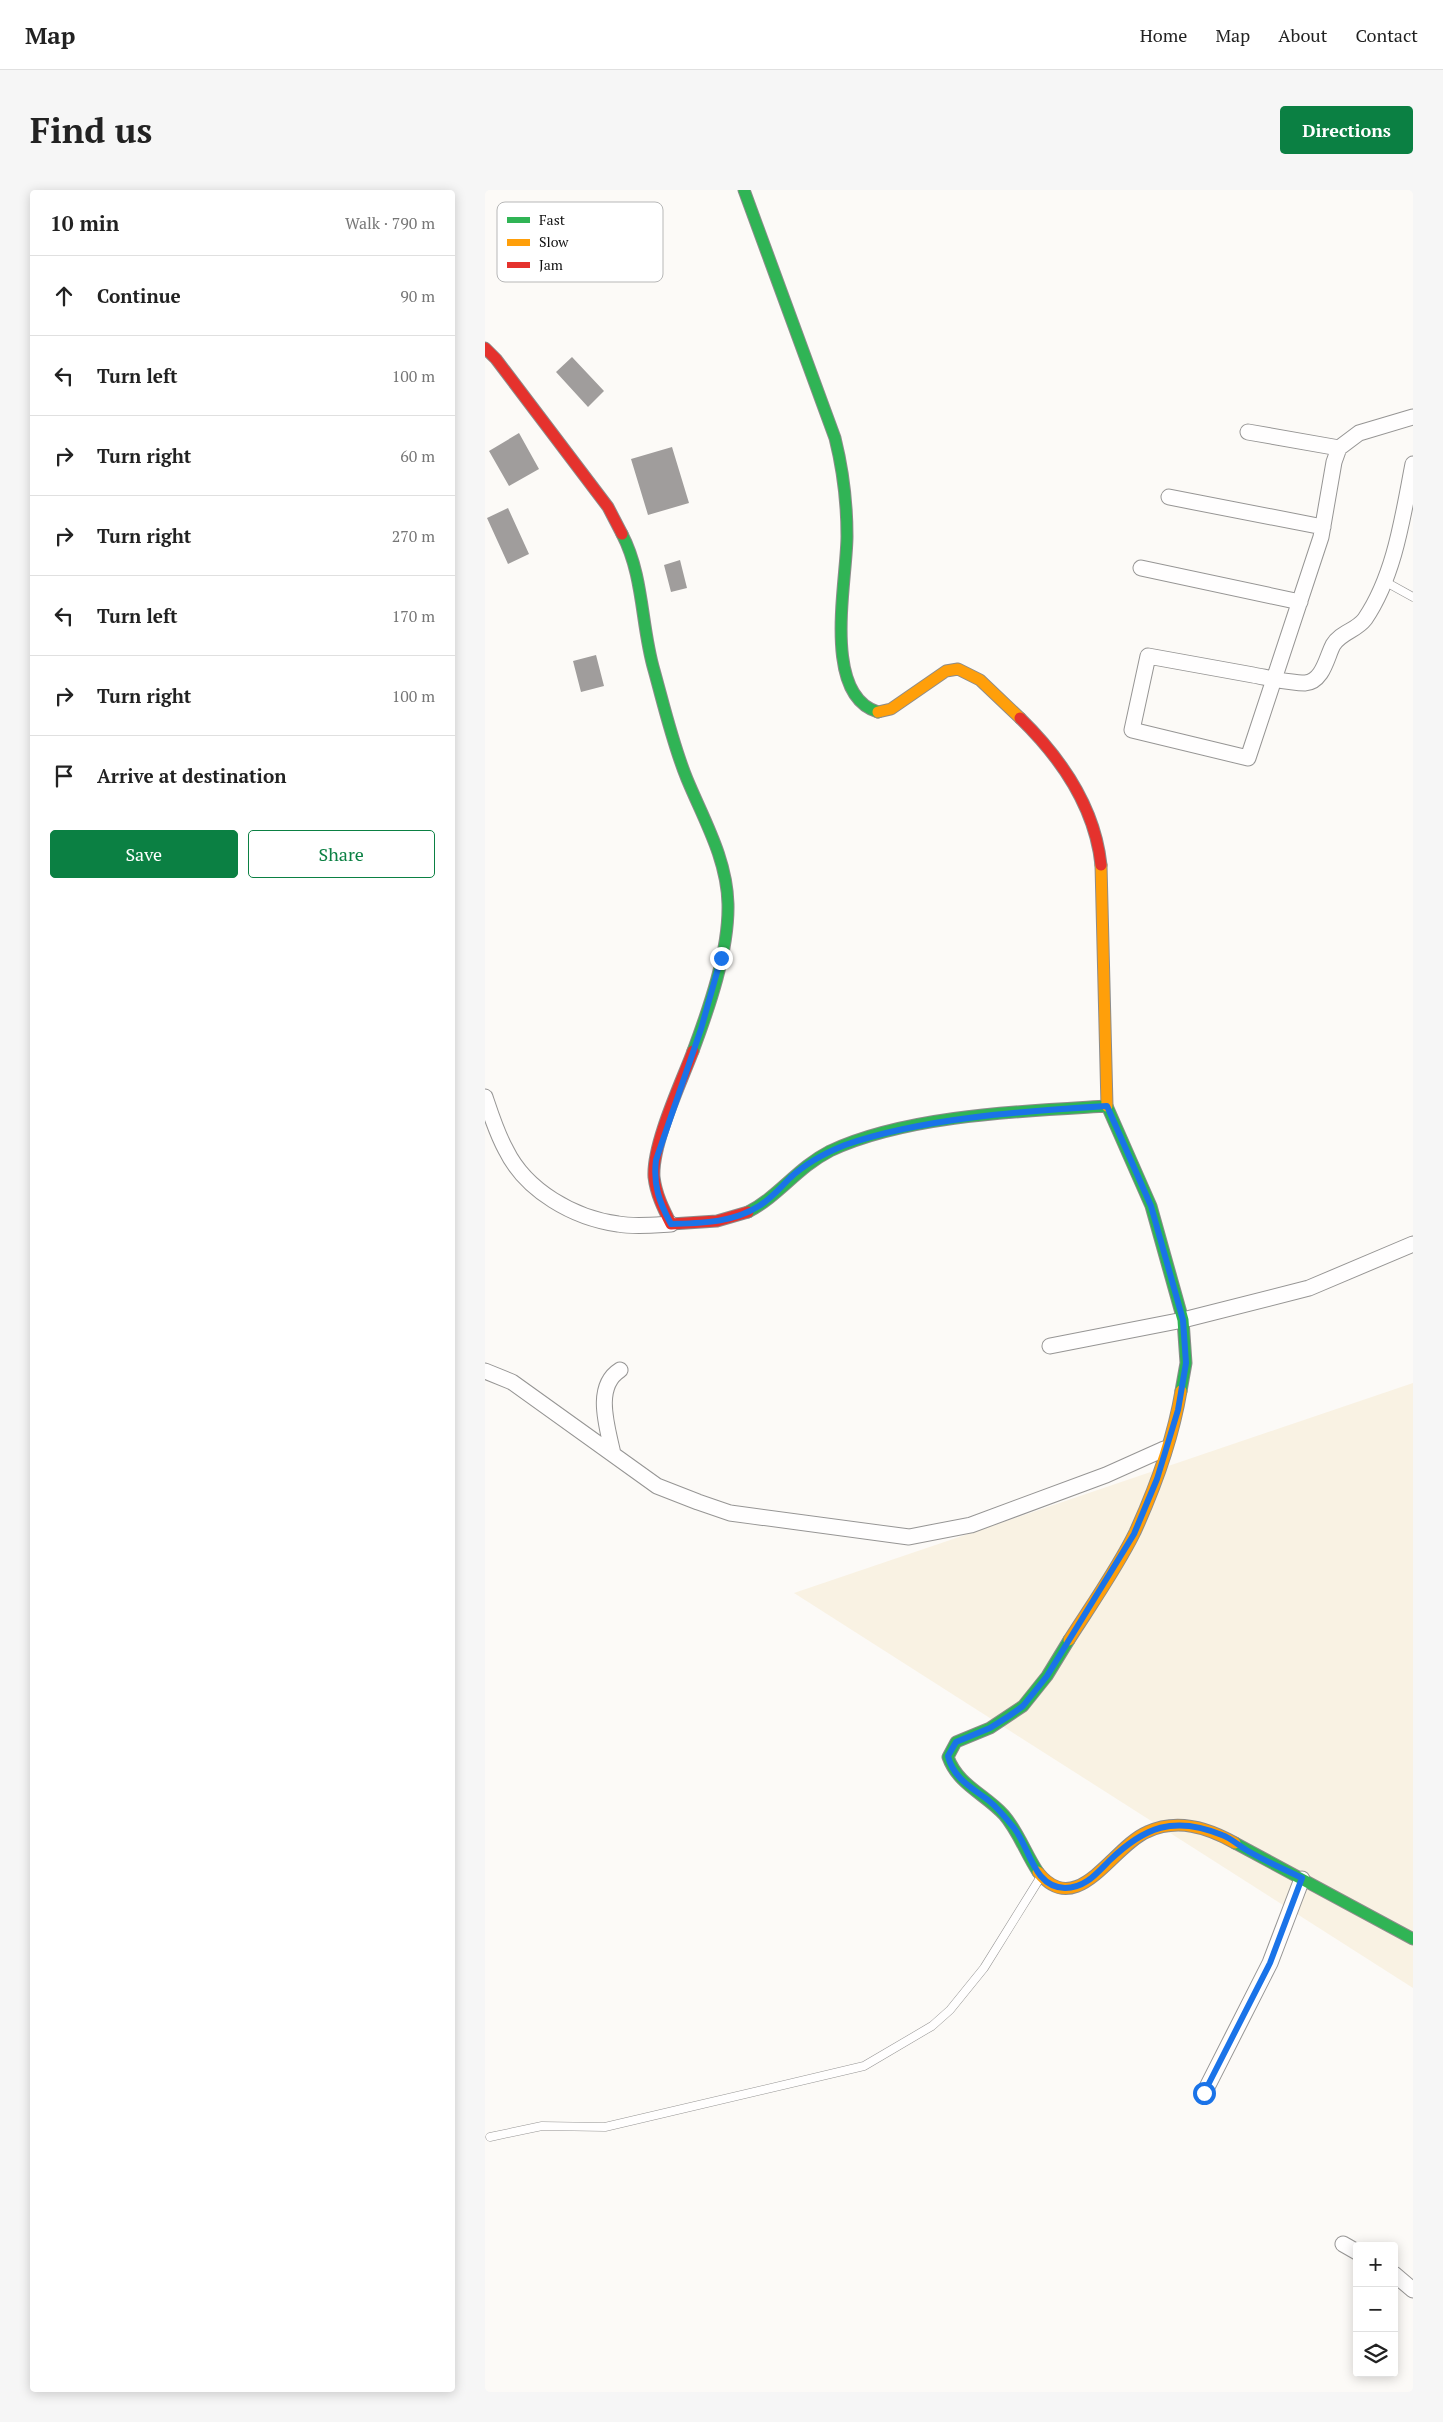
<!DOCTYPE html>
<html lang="en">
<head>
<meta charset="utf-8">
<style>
  :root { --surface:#fff; --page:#f6f6f6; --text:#222; --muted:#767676; --line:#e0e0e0; --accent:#0b8043 }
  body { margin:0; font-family:"PT Serif",serif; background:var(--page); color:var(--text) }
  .controls { position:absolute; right:15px; bottom:15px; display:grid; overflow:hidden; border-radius:5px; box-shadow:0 2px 12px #0003 }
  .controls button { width:45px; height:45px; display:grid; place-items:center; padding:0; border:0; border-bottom:1px solid var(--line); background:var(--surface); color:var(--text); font:25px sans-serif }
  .stop { position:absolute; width:15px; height:15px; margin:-11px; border:4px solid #1a73e8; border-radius:50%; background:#fff }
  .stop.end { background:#1a73e8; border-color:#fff; box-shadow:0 1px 5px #0008 }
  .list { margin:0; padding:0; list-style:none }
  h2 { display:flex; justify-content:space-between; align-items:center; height:65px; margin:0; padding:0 20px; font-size:21px }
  h2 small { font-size:16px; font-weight:400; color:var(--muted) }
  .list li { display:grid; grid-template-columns:32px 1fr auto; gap:15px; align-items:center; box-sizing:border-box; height:80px; padding:0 20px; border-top:1px solid var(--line) }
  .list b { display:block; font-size:19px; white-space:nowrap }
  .list em { font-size:16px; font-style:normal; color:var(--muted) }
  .actions { display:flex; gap:10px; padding:15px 20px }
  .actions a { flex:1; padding:11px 0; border:1px solid var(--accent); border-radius:5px; text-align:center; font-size:18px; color:var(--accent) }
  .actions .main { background:var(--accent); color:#fff }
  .icon { flex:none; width:28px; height:28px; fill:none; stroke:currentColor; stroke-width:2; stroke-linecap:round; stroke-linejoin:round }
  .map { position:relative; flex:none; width:928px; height:2202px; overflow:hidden; border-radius:5px }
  header { display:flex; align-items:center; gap:30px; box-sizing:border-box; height:70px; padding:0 25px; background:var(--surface); border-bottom:1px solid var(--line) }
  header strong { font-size:24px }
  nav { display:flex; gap:28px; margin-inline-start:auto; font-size:18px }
  .intro { display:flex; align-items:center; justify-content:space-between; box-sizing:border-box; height:120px; padding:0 30px }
  h1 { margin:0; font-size:35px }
  .button { padding:12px 22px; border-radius:5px; background:var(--accent); color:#fff; font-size:18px; font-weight:700 }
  main { display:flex; gap:30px; padding:0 30px }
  aside { flex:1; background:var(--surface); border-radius:5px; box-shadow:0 2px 12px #0003 }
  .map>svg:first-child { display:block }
  .farmland { fill:#f9f2e3 }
  .building { fill:#a09d9c }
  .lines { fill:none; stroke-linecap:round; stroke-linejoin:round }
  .lane-casing { stroke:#969594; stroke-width:9 }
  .street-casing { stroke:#969594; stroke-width:17 }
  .fast-casing { stroke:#8d8c8b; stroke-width:13 }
  .slow-casing { stroke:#8d8c8b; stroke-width:13 }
  .jam-casing { stroke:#8d8c8b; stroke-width:13 }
  .lane { stroke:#fffefe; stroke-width:8 }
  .street { stroke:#fffefe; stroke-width:15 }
  .fast { stroke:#30b455; stroke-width:11 }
  .slow { stroke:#ff9f0a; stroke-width:11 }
  .jam { stroke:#e5322d; stroke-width:11 }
  .route { stroke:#1a73e8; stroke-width:6 }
  .key { fill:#fff; stroke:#b7b7b7; stroke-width:1 }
  .key-label { font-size:14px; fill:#101010 }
</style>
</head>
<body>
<header>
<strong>Map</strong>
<nav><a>Home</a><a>Map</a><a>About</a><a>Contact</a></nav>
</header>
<div class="intro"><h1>Find us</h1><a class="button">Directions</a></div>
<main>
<aside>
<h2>10 min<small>Walk · 790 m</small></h2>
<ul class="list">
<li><svg class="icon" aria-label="ahead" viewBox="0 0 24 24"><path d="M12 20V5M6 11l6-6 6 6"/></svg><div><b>Continue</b></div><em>90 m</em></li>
<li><svg class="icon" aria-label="left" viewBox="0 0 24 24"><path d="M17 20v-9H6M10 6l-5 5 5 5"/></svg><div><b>Turn left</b></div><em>100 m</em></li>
<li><svg class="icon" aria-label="right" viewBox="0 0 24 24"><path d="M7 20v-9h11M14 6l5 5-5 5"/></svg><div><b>Turn right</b></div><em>60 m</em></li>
<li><svg class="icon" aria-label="right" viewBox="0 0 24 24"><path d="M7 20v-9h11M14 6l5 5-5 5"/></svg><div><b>Turn right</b></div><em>270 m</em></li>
<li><svg class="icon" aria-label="left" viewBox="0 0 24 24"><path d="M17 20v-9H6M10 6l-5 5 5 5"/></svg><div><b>Turn left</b></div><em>170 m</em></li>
<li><svg class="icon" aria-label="right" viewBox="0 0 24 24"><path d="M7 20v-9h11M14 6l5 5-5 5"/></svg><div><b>Turn right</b></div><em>100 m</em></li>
<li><svg class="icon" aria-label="arrive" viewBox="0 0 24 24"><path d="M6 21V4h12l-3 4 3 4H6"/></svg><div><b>Arrive at destination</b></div></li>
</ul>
<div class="actions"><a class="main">Save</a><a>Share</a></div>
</aside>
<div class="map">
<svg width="928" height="2202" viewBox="0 0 928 2202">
  <rect width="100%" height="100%" fill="#fcfaf7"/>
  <path class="farmland" d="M928,1193V1798L309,1403Z"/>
  <path class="building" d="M87,167L119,201L103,217L71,182Z
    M34,243L54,279L24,296L4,261Z
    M187,257L204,313L163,325L146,269Z
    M23,318L44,364L23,374L2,328Z
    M195,370L202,398L186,402L179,375Z
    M111,465L119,496L96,502L88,471Z"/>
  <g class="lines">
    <g class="lane-casing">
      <path id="lane" d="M899,391L928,407
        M5,1947L57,1936L120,1937L379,1876L447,1836L465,1820L499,1778L555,1688"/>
    </g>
    <g class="street-casing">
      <path id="street" d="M928,227L874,243L854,258L849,272L836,347L763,568L647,540L663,466C698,472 733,479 768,485C784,488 804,493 820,493C838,492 842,466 848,455C856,442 871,441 880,429C910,385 918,325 928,274
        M763,242L854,258
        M684,307L838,337
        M656,378L815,412
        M0,907C6,925 12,944 21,960C41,1001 89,1028 133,1034C150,1037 169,1035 186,1034
        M565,1156L698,1130L824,1098L928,1054
        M0,1181L27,1192L172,1296L213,1312L245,1323L424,1347L486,1335L621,1285L679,1259
        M128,1264C123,1239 108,1197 135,1180
        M719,1903L785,1773L817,1689
        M858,2054L872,2062
        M909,2084L928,2100"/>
    </g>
    <g class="fast-casing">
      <path id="fast" d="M259,0L350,248C358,280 362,313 362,346C362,391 336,505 393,522
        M137,344C159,386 156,436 169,480C179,516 188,555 202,589C219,630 242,669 243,714C244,761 224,818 208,861
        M263,1022C294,1006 312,978 345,961C421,925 538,921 622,916L666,1016L698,1130L701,1173L696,1201
        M750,1653L928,1749
        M553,1682C541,1664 533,1641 519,1625C500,1604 473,1595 463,1567L471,1552L505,1538L538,1516L562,1486L584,1450"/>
    </g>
    <g class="slow-casing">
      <path id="slow" d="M393,522L406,519L461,481L473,479L495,490L535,528
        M616,675L622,916
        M584,1450C605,1417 633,1377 650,1342C670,1298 688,1249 696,1201
        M553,1682C592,1731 627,1657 662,1642C692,1628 722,1637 750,1653"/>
    </g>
    <g class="jam-casing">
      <path id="jam" d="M0,158L11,169L123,317L137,344
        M535,528C576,568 610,617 616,675
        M208,861C196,893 167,954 169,987C171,1004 178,1018 186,1034L232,1031L263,1022"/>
    </g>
    <use href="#lane" class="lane"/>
    <use href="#street" class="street"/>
    <use href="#fast" class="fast"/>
    <use href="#slow" class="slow"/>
    <use href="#jam" class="jam"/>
  </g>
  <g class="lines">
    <path class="route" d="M236,768L216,839L171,970C168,995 174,1012 186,1034C217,1033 247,1033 274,1016C286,1009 295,998 305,988C320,974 340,963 360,955C437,928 540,921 622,916L666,1016L698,1130L701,1173L693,1220L672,1289L649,1344L562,1486L538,1516L524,1526L505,1538L471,1552L463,1566C468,1588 487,1598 503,1610C513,1618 521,1628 529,1638C545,1658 548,1697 580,1698C600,1698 611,1684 624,1671C659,1637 689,1625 737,1645C746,1648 754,1656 763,1661C780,1671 799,1679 817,1688L785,1773L719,1903"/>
  </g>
  <rect x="12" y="12" width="166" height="80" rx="8" class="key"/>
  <rect x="22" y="27" width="23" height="6" fill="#30b455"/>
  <rect x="22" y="49" width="23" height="7" fill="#ff9f0a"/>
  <rect x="22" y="72" width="23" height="6" fill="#e5322d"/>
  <g class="key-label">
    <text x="54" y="35">Fast</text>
    <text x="54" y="57">Slow</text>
    <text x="54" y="80">Jam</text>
  </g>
</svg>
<div class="controls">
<button>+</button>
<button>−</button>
<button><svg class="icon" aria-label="layers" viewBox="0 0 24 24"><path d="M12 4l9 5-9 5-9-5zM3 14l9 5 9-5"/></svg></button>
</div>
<div class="stop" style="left:719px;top:1903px"></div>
<div class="stop end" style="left:236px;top:768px"></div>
</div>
</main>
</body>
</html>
